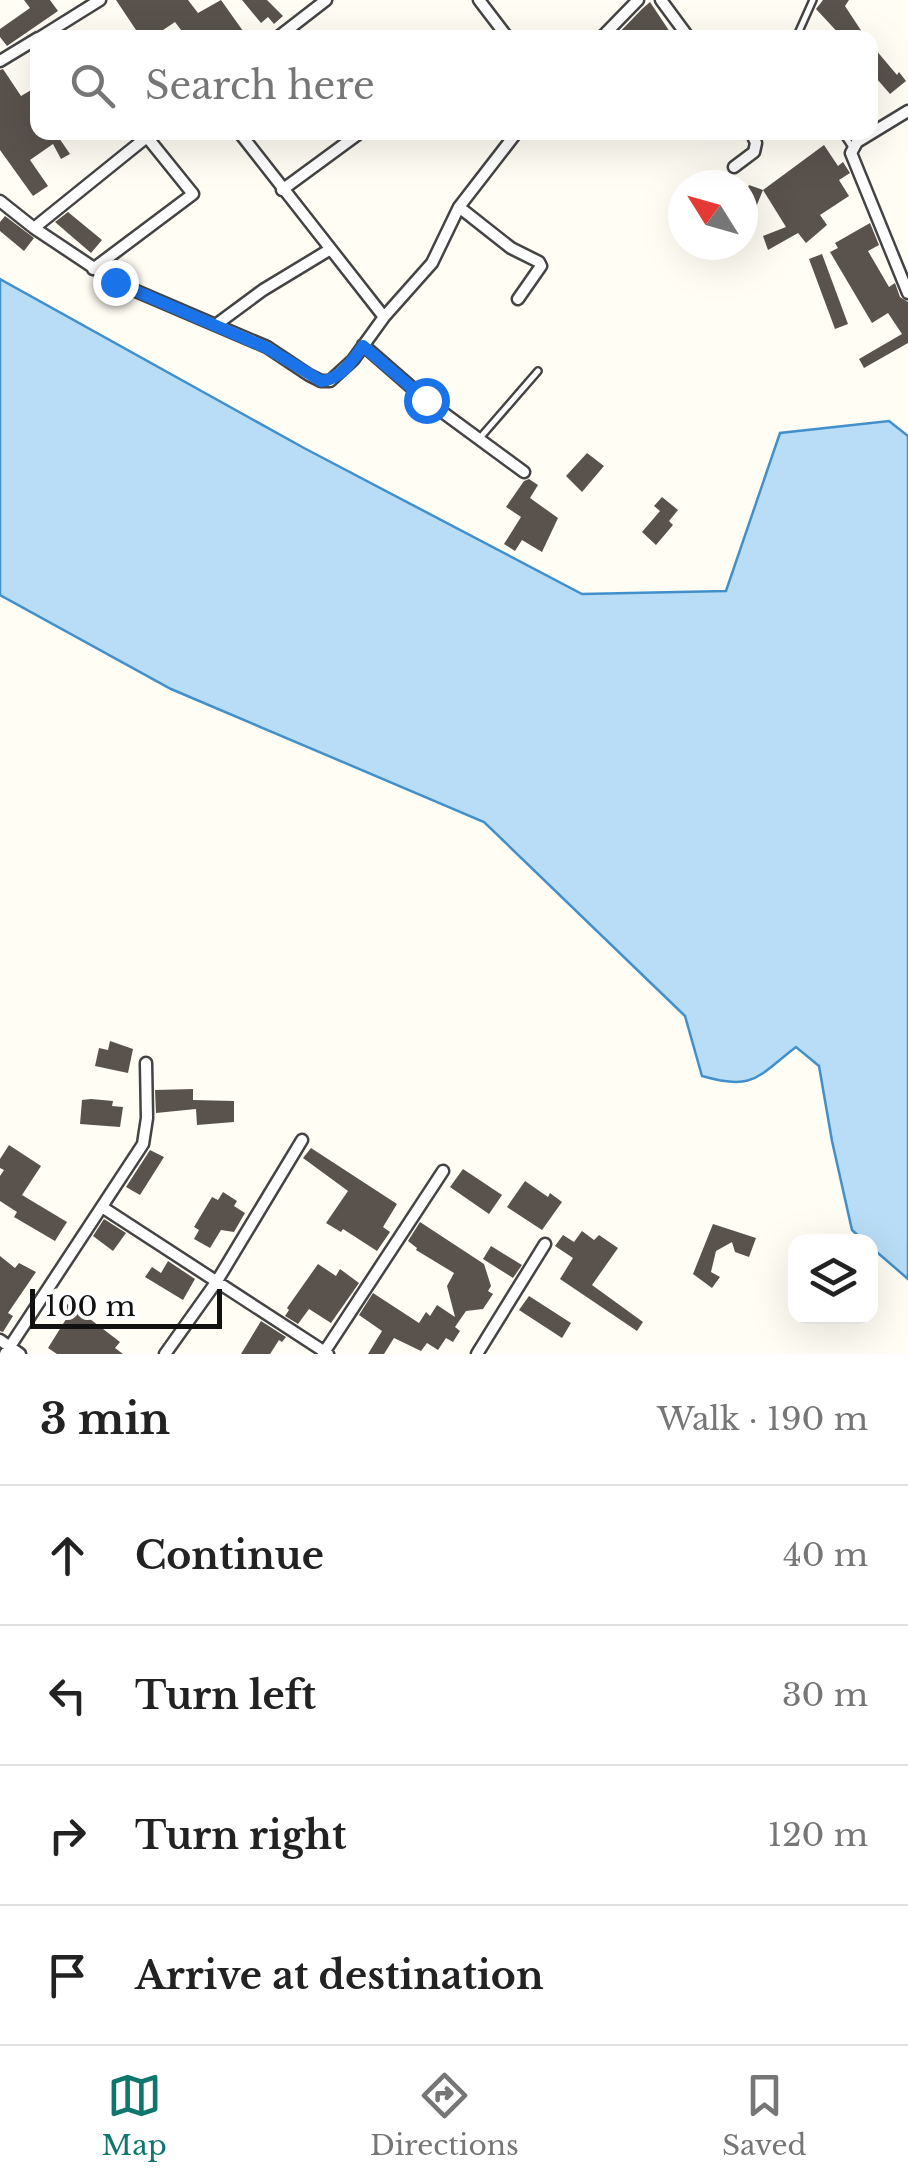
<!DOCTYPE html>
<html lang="en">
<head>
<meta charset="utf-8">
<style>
  :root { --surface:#fff; --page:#f6f6f6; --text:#222; --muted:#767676; --line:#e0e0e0; --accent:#0f766e }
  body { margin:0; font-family:"Libre Baskerville",serif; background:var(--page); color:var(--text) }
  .controls { position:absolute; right:30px; bottom:30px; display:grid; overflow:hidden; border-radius:20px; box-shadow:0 10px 40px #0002 }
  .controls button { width:90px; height:90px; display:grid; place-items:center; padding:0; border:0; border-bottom:2px solid var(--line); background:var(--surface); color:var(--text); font:50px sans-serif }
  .compass { position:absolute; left:668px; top:170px; width:90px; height:90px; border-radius:50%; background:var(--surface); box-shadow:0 10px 40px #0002; rotate:307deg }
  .scale { position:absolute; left:30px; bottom:25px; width:192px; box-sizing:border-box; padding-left:10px; border:5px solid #111; border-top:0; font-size:28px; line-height:35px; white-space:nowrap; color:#111; -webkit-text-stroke:8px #fff; paint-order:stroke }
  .stop { position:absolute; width:30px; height:30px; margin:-22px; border:8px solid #1a73e8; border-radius:50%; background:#fff }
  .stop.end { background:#1a73e8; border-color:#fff; box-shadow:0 2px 10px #0008 }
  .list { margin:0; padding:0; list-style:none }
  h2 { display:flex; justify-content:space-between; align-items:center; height:130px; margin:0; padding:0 40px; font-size:42px }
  h2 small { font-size:32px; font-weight:400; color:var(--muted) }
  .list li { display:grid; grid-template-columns:65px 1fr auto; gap:30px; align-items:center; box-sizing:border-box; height:140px; padding:0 40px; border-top:2px solid var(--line) }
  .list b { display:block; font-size:38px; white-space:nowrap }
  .list em { font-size:32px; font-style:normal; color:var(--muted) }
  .icon { flex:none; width:55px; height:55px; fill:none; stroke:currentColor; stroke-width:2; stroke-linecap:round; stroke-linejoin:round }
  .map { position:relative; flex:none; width:908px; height:1354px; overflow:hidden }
  .search { position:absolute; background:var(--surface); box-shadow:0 10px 40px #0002; left:30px; right:30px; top:30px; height:110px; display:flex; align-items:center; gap:25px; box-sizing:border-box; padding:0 35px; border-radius:20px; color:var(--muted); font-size:38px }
  .sheet { height:690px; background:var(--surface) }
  nav { display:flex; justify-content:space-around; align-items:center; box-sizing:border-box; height:140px; border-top:2px solid var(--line); background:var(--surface); font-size:28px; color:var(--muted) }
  nav a { display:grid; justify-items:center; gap:5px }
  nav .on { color:var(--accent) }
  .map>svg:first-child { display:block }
  .water { fill:#b9ddf6; stroke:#4190cc; stroke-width:2.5 }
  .building { fill:#59524d }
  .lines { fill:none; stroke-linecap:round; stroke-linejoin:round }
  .lane-casing { stroke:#444; stroke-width:10 }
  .street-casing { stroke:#444; stroke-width:15 }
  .lane { stroke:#fff; stroke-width:5 }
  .street { stroke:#fff; stroke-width:10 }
  .route { stroke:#1a73e8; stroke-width:12 }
</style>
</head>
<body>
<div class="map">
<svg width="908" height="1354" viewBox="0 0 908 1354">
  <rect width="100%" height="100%" fill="#fffdf4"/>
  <path class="water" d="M0,279L304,448L582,594L726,591L780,433L889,421L908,436V1279L871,1247L870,1242L864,1241L852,1230L832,1141L819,1066L796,1047C757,1077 754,1091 702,1076L685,1016L484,822L171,689L0,595Z"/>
  <path class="building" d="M24,0H50L58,11L7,46L0,37V29L30,8Z
    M116,0H188L198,13L221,0L248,38H187L175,22L151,38H124L136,30Z
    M242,0H267L283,16L274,24L268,17L261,23Z
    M823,0H849L845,6L866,38H843L816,9Z
    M650,2L674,38H614L642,9Z
    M870,43L897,75L899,72L906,81L890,94L870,71Z
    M3,69L21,96L38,86V132H55L70,154L61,159L53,144L30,160L48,186L33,196L0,150V70Z
    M824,145L838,166L843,162L850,173L839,180L849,196L820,215L827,225L806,243L798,233L768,250L763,236L786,227L763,190L743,239V200L749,185L763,190Z
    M68,212L102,240L91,253L55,222Z
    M5,216L34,238L24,251L0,231V222Z
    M870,223L879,245L868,251L889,287L895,283L900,297L908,302V343L864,368L859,359L902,334L888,313L872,323L830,252L838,248L835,243Z
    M822,254L848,324L835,329L809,259Z
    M587,453L604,466L582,492L566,476Z
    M529,479L538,485L530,498L558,518L542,552L522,540L515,551L504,544L521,517L506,507L524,481Z
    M662,497L678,510L669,521L673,525L656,545L642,532L660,511L654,506Z
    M110,1041L133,1049L128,1073L95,1066L99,1048L108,1050Z
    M193,1089V1100L234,1101V1122L197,1125L196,1109L156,1113L155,1090Z
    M91,1099L113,1101L112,1106L123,1107L120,1127L80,1124L82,1100Z
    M9,1145L41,1166L22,1195L67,1222L55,1241L14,1217L17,1212L0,1201V1176L4,1170L0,1168V1159Z
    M311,1148L397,1204L383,1227L390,1232L377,1251L343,1229L341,1232L326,1223L348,1191L303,1158Z
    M150,1150L164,1157L140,1195L126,1187Z
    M463,1169L502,1195L489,1214L450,1187Z
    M525,1181L548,1197L550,1193L562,1202L542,1230L507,1207Z
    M223,1192L237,1201L234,1206L245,1213L234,1232L221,1230L210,1248L194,1239L199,1230L194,1227L212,1197L218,1200Z
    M104,1219L126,1233L113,1251L93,1236Z
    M420,1222L484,1264L491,1286L488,1291L493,1294L483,1309L466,1311L455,1327L460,1331L453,1342L446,1338L438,1350L427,1343L421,1351L394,1338L384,1354H368L382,1331L359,1315L373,1293L419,1323L426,1312L430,1316L437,1305L455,1317L447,1286L454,1273L416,1250L417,1248L408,1241Z
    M713,1224L756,1238L749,1257L735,1252L732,1242L716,1251L711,1272L720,1277L712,1288L693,1274Z
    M582,1231L594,1240L599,1235L618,1248L592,1285L643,1322L637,1331L560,1279L573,1258L555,1246L563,1235L574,1242Z
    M491,1246L522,1265L513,1278L483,1259Z
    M0,1256L15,1268L19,1263L36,1272L8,1313L13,1316L3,1332L0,1331Z
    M168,1261L195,1279L183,1300L145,1277L152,1267L161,1273Z
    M318,1264L336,1276L340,1269L359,1283L331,1323L309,1309L298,1324L285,1316L289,1310L287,1308Z
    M529,1296L571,1323L562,1338L519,1310Z
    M71,1299L93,1315L90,1319L120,1342L115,1348L123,1354H57L48,1348L68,1316L63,1311Z
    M261,1321L286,1337L282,1342L279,1340L270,1354H241Z"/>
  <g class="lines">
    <g class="lane-casing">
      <path id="lane" d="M796,38L813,0
        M842,132L852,147
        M479,439L538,371"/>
    </g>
    <g class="street-casing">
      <path id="street" d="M479,0L508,38
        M661,0L689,38
        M39,38L100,0
        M277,38L326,0
        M601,38L638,0
        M0,61L38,38
        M908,111L857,142L851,153L908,293
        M239,132L384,317
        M734,167L754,152L756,143L751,132
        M282,190L361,132
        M0,201L34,228L115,282L267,347L309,375L321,381H330L353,360L384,317L432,263L459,207L517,132
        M459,207L511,248L539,262L541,266L518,299
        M34,228L153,132
        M93,269L193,194L147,137
        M217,324L263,290L329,250
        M363,345L426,400L524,472
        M102,1207L328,1354
        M0,1340L20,1354
        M5,1354L143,1144L147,1118L146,1063
        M165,1354L217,1281L302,1140
        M323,1354L443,1171
        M477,1354L545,1244"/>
    </g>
    <use href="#lane" class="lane"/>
    <use href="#street" class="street"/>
  </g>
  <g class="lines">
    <path class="route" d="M115,282L267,348L321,381C340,380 353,360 363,346L426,400"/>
  </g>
</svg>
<div class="controls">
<button><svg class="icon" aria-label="layers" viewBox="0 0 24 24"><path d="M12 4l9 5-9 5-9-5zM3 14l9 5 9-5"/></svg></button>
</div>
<svg class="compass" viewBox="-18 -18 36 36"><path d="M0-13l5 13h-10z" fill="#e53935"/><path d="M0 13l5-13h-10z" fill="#767676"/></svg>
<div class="scale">100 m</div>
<div class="stop" style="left:426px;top:400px"></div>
<div class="stop end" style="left:115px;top:282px"></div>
<div class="search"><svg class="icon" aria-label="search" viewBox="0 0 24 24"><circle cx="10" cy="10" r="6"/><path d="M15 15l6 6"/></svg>Search here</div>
</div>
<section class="sheet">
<h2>3 min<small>Walk · 190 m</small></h2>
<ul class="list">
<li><svg class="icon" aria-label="ahead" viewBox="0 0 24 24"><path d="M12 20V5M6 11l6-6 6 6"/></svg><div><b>Continue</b></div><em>40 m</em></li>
<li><svg class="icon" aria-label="left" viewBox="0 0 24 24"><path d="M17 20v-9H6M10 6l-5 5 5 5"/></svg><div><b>Turn left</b></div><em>30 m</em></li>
<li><svg class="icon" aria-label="right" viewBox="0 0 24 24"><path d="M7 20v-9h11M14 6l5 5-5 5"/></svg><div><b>Turn right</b></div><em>120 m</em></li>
<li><svg class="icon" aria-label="arrive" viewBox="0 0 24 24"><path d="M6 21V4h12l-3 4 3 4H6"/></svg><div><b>Arrive at destination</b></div></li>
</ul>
</section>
<nav>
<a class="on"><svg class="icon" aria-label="map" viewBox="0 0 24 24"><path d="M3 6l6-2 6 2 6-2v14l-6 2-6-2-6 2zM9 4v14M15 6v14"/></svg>Map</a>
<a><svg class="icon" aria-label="directions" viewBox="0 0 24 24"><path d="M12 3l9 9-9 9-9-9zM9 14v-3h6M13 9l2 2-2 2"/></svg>Directions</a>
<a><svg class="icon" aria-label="saved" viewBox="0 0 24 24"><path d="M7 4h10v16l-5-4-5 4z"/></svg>Saved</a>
</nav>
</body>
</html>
